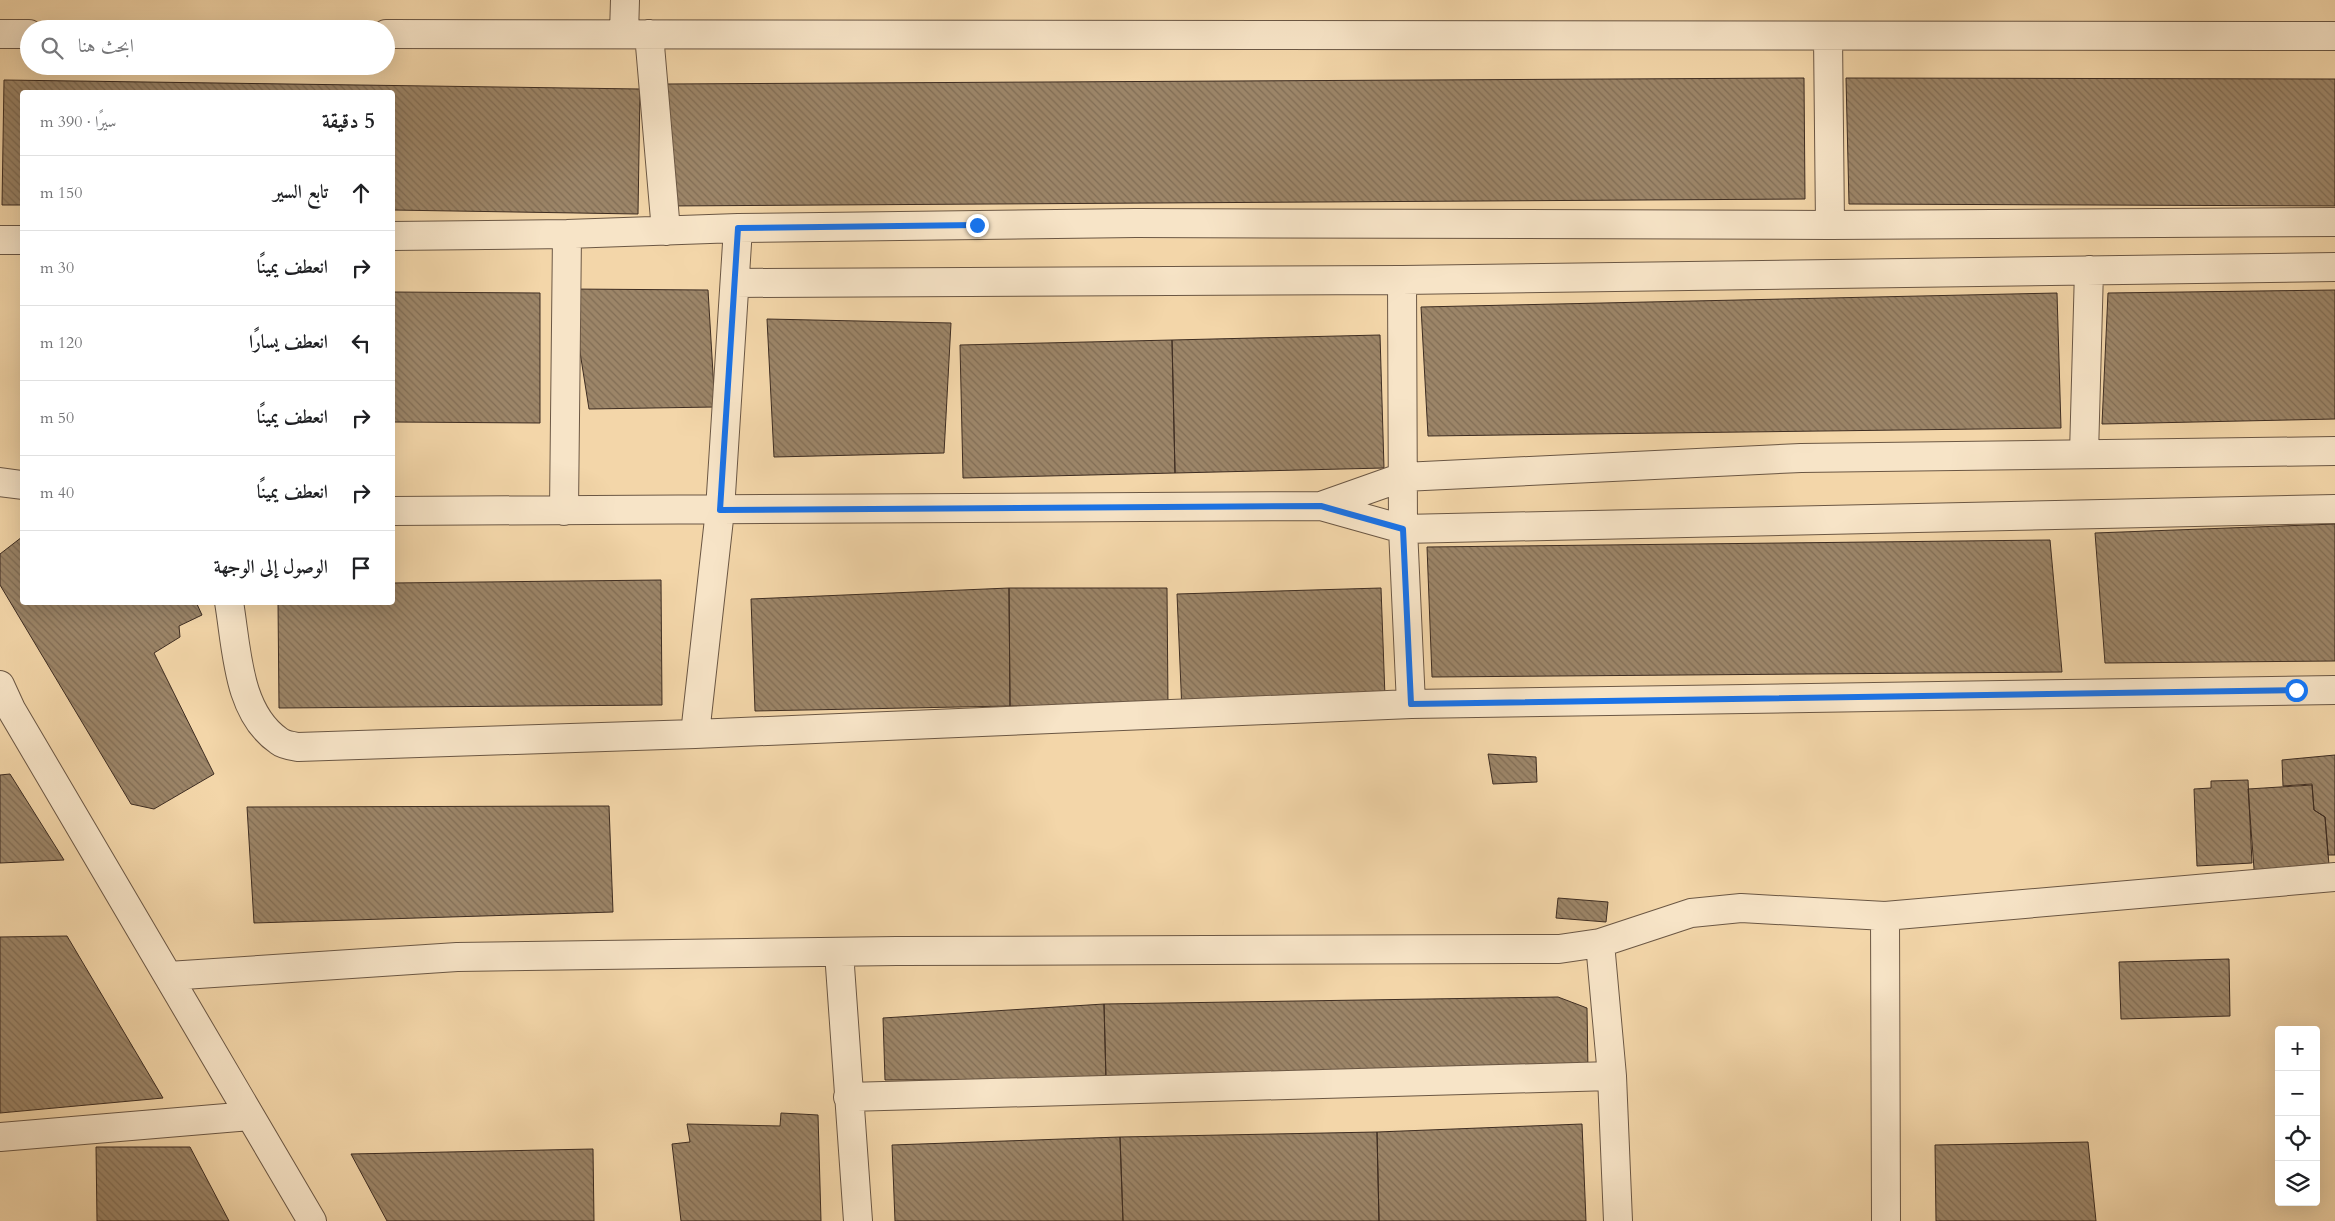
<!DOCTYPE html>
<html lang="ar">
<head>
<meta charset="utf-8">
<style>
  :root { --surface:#fff; --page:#f6f6f6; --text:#202124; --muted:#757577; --line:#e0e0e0 }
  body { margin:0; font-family:Cardo,Amiri,serif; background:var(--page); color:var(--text); direction:rtl }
  .controls { position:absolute; right:15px; bottom:15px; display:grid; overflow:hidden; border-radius:5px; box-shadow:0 5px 20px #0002 }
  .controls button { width:45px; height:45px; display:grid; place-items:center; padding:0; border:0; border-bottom:1px solid var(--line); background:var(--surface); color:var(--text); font:25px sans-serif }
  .stop { position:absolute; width:15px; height:15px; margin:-11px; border:4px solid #1a73e8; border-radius:50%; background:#fff }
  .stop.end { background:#1a73e8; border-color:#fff; box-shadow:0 1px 5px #0008 }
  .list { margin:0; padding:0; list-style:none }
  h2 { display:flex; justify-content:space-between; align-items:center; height:65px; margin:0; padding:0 20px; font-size:21px }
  h2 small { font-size:16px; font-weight:400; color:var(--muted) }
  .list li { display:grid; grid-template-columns:32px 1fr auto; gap:15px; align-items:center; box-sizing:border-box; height:75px; padding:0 20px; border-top:1px solid var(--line) }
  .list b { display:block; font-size:19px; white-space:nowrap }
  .list em { font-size:16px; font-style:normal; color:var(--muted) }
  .icon { flex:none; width:28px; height:28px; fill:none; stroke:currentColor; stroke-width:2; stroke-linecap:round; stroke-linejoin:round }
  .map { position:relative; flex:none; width:2335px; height:1221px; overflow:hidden; direction:ltr }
  .search { position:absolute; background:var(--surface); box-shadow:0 5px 20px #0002; left:20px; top:20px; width:375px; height:55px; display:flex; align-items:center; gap:12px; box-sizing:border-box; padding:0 18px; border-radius:28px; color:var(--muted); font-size:19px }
  .panel { position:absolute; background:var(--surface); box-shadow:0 5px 20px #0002; left:20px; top:90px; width:375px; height:515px; border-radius:5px; direction:rtl }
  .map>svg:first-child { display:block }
  .building { fill:url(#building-back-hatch); stroke:#3e2d22 }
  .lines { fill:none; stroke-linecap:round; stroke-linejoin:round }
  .minor-casing { stroke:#6b5744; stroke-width:30 }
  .minor { stroke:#f7e4c7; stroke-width:28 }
  .route { stroke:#1a73e8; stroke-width:6 }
</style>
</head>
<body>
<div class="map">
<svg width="2335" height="1221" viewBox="0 0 2335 1221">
  <defs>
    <pattern id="building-back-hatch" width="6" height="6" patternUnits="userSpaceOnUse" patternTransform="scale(1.25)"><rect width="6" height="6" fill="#9c8568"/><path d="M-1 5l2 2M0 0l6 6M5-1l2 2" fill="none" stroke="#816d55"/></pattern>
  </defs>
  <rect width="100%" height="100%" fill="#f3d6a9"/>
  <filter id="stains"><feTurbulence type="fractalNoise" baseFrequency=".004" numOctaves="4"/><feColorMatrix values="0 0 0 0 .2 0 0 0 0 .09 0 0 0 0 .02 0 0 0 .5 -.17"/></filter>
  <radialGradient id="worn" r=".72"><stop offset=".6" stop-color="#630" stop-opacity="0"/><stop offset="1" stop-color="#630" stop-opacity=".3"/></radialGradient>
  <path class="building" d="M1804,78L1805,199L667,206L666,84Z
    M1846,78L2335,79V206L1849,204Z
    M4,80L640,89L638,214L392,210V92H22V205H2Z
    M570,289L708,290L715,407L589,409Z
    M2335,290V419L2102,424L2108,293Z
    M392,292L540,293V423L392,422Z
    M2057,293L2061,428L1428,436L1421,307Z
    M767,319L951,323L944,453L774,457Z
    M1380,335L1384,468L1175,473L1172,340Z
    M1172,340L1175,473L963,478L960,345Z
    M2335,524V661L2105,663L2095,533Z
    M22,537V602H196L202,615L179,626L180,637L154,653L214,774L154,809L131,804L0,585V554Z
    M2050,540L2062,672L1432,677L1427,547Z
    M661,580L662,705L279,708L278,602H392V583Z
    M1009,588L1010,706L755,711L751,599Z
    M1009,588H1167L1168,706H1010Z
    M1381,588L1385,697L1182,712L1177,594Z
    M1488,754L1536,757L1537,782L1493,784Z
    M2335,755V855H2328L2325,817L2314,810L2312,784L2283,786L2282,760Z
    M10,774L64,860L0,863V775Z
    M2248,780L2252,863L2197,866L2194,789L2211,788V781Z
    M2312,785L2314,810L2325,817L2330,877L2255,882L2248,789Z
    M609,806L613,912L254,923L247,807Z
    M1558,898L1608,902L1606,922L1556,918Z
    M67,936L163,1098L0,1113V937Z
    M2229,959L2230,1016L2121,1019L2119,962Z
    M1558,997L1587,1008L1588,1072L1106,1080L1104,1004Z
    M1104,1004L1106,1080H885L883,1018Z
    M781,1113L818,1115L821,1221H681L672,1144L690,1142L687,1124L780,1126Z
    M1582,1124L1586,1221H1379L1377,1132Z
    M1377,1132L1379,1221H1123L1120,1137Z
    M1120,1137L1123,1221H895L892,1145Z
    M2088,1142L2096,1221H1936L1935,1145Z
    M96,1147H190L229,1221H97Z
    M593,1149L594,1221H387L351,1154Z"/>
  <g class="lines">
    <g class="minor-casing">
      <path id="minor" d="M0,34H29
        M386,34L2335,36
        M624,34L625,0
        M649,34L666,231
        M1828,36L1830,225
        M392,236L567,234L738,228L1136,223L1830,225L2335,222
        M0,240H22
        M1402,280L1403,529L1411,704
        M735,283L1402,280L2335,267
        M2084,454L2089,270
        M0,482L22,485
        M1321,506L1403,477L1801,458L2335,451
        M392,511L1321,506L1403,529L2335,509
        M564,511L567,234
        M229,602C237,649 237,712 279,741C284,745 292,746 298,747L695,734L1411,704L2335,690
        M0,685L11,709L312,1221
        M695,734L720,510L738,228
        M1885,916L1886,1221
        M1600,943L1612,1076L1618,1221
        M839,952L858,1221
        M168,976L457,957L897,951L1559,949L1600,943L1691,913L1741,908L1885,916L2335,877
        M848,1097L1612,1076
        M0,1137L250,1116"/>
    </g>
    <use href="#minor" class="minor"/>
  </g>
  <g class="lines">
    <path class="route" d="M977,225L738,228L720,510L1321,506L1403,529L1411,704L2296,690"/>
  </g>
  <rect width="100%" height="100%" filter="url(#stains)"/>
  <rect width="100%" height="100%" fill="url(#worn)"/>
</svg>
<div class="controls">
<button>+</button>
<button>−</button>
<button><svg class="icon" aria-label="locate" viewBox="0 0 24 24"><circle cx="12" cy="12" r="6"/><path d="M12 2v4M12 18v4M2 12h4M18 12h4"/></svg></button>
<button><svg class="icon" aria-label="layers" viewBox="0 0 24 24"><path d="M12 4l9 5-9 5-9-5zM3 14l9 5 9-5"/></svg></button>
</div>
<div class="stop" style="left:2296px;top:690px"></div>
<div class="stop end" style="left:977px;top:225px"></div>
<div class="search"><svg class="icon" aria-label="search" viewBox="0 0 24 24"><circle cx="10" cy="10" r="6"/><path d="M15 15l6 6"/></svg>ابحث هنا</div>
<section class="panel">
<h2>5 دقيقة<small>سيرًا · 390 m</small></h2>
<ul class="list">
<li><svg class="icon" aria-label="ahead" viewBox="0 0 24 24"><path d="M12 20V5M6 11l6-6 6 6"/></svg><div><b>تابع السير</b></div><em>150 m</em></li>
<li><svg class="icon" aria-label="right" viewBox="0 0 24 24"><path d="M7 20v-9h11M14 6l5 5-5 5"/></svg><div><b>انعطف يمينًا</b></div><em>30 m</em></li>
<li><svg class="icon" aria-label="left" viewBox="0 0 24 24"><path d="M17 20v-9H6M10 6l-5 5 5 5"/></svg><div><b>انعطف يسارًا</b></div><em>120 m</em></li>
<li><svg class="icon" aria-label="right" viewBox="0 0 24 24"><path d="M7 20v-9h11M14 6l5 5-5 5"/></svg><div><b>انعطف يمينًا</b></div><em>50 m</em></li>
<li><svg class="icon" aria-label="right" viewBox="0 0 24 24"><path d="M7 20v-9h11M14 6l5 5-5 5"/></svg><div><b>انعطف يمينًا</b></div><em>40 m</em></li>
<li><svg class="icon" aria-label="arrive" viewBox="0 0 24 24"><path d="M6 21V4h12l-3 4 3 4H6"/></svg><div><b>الوصول إلى الوجهة</b></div></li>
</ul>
</section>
</div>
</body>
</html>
